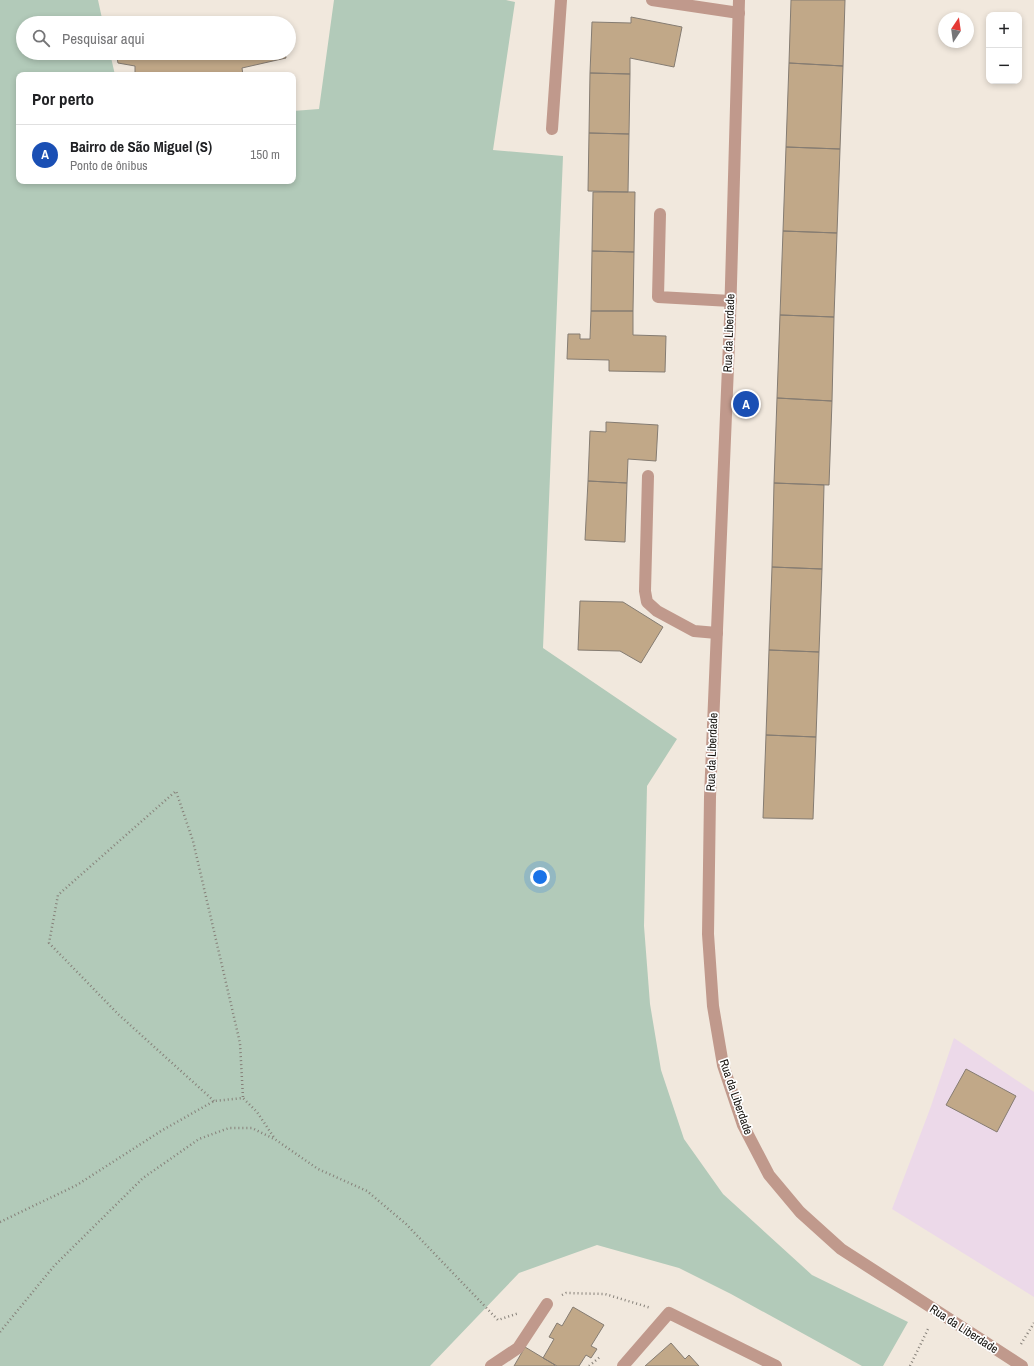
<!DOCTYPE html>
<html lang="pt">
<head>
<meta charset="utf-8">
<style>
  :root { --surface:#fff; --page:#f6f6f6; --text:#202124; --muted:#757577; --line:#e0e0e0; --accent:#111827 }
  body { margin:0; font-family:"Archivo Narrow",sans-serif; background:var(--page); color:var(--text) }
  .controls { position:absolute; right:12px; top:12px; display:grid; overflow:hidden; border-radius:8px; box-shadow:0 2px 6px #0003 }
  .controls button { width:36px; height:36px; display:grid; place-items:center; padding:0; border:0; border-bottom:1px solid var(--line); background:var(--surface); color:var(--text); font:20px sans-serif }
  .compass { position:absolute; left:938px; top:12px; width:36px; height:36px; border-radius:50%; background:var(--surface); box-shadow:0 2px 6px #0003; rotate:13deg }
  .you { position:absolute; left:540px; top:877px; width:14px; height:14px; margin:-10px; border:3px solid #fff; border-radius:50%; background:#1a73e8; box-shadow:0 0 0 6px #1a73e833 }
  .badge { display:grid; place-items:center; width:26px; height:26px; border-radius:50%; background:var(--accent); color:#fff; font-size:13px; font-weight:700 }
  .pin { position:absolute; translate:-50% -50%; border:2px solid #fff; box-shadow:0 1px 4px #0006 }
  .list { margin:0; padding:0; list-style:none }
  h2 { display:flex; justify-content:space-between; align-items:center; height:52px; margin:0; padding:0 16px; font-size:17px }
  h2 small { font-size:13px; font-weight:400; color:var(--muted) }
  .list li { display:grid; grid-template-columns:26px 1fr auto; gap:12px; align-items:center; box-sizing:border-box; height:60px; padding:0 16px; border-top:1px solid var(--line) }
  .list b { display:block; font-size:15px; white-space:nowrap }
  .list p { margin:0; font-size:13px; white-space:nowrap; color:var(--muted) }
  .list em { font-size:13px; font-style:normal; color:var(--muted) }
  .icon { flex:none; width:22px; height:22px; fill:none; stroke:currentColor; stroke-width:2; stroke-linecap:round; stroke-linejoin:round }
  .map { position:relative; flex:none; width:1034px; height:1366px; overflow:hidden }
  .search { position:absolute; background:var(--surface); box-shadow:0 2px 6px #0003; left:16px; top:16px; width:280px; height:44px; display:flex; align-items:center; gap:10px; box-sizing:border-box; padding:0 14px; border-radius:22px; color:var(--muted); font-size:15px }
  .panel { position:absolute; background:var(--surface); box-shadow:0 2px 6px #0003; left:16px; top:72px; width:280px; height:112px; border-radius:8px }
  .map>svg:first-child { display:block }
  .education { fill:#ecd9e9 }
  .green { fill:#b2cab9 }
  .building { fill:#c1a888; stroke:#857c72 }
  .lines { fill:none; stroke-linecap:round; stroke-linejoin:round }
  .path { stroke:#868079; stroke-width:2.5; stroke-dasharray:1 3; stroke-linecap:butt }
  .service { stroke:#c0998c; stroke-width:12 }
  .tertiary { stroke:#c0998c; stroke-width:12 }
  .labels { text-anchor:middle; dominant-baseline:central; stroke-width:3.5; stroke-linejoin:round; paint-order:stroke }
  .street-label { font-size:12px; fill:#14110d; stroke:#fff }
</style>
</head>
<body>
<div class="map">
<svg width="1034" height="1366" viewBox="0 0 1034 1366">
  <rect width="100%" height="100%" fill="#f1e8dd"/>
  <path class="education" d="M954,1038L1034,1092V1297L892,1209L930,1109Z"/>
  <path class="green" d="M0,0H98L103,23H23V53H110L115,75H19V181H293V111L319,109L334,0H506L515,2L493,150L563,156L543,648L677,739L647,786L644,926L650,1004L661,1070L684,1139L723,1194L812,1275L908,1322L883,1366H862L731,1294L679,1268L597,1245L519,1273L430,1366H0Z"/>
  <path class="building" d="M791,0H845L843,66L789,63Z
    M631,17L682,27L674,67L630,58V74L590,73L592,22L631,23Z
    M116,53H130L158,58L159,53H285L286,58L242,68L243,75H135V66L118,63Z
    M789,63L843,66L840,149L786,147Z
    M590,73L630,74L629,134L589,133Z
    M589,133L629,134L628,192L588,191Z
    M786,147L840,149L837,233L783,231Z
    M593,192H635L634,252L592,251Z
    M783,231L837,233L834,317L780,315Z
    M592,251L634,252L633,311H591Z
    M591,311H633V335L666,336L665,372L609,371V360L567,359L568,334H580V339H590Z
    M780,315L834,317L832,401L777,398Z
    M777,398L832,401L829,485L774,483Z
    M606,422L658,425L656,461L628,459L627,483L588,481L590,431L606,432Z
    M588,481L627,483L625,542L585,540Z
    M774,483L824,485L822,569L772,567Z
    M772,567L822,569L819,652L769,650Z
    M580,601L623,602L663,627L641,663L620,651L578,650Z
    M769,650L819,652L816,737L766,735Z
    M766,735L816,737L813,819L763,818Z
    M966,1069L1016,1096L997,1132L946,1105Z
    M573,1307L604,1325L591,1346L597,1349L591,1358L586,1355L579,1366H557L543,1358L554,1339L549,1337L557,1323L562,1326Z
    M671,1343L685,1359L689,1355L699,1366H645Z
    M525,1347L555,1365V1366H514Z"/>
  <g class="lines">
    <path class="path" d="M214,1101L118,1014L49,943L58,895L176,791L193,841L240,1043L243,1098
      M0,1222L77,1185L161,1131L214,1101L243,1098L257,1112L275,1139
      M562,1295L566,1293L605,1294L651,1308
      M0,1332L54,1266L143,1178L199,1139L229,1128H252L276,1140L318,1169L367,1191L406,1224L498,1320L519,1313
      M1021,1344L1034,1323
      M589,1366L600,1357
      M910,1366L929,1327"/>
    <path class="service" d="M652,0L739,13
      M552,129L561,0
      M660,214L658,297L731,301
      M648,476L645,591L647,602L657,611L694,631L717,633
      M491,1366L518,1348L547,1304
      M623,1366L669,1313L776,1366"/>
    <path class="tertiary" d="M739,0L730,319L710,797L708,934L713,1006L723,1065L743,1125L769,1175L800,1212L841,1249L1022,1366"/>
  </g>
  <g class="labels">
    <g class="street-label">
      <text transform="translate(729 333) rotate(-88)">Rua da Liberdade</text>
      <text transform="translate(712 752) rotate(-88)">Rua da Liberdade</text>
      <text transform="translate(736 1097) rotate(71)">Rua da Liberdade</text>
      <text transform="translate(964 1329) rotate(33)">Rua da Liberdade</text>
    </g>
  </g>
</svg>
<div class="controls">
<button>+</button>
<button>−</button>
</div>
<svg class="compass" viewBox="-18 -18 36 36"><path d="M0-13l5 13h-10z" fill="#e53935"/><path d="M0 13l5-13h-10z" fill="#757577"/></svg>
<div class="you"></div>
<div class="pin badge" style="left:746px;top:404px;background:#1a4fb4">A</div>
<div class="search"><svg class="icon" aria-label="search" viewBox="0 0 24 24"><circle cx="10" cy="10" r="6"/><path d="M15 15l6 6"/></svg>Pesquisar aqui</div>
<section class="panel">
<h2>Por perto<small></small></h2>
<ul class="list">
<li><span class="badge" style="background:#1a4fb4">A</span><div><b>Bairro de São Miguel (S)</b><p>Ponto de ônibus</p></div><em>150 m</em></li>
</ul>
</section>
</div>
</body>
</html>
